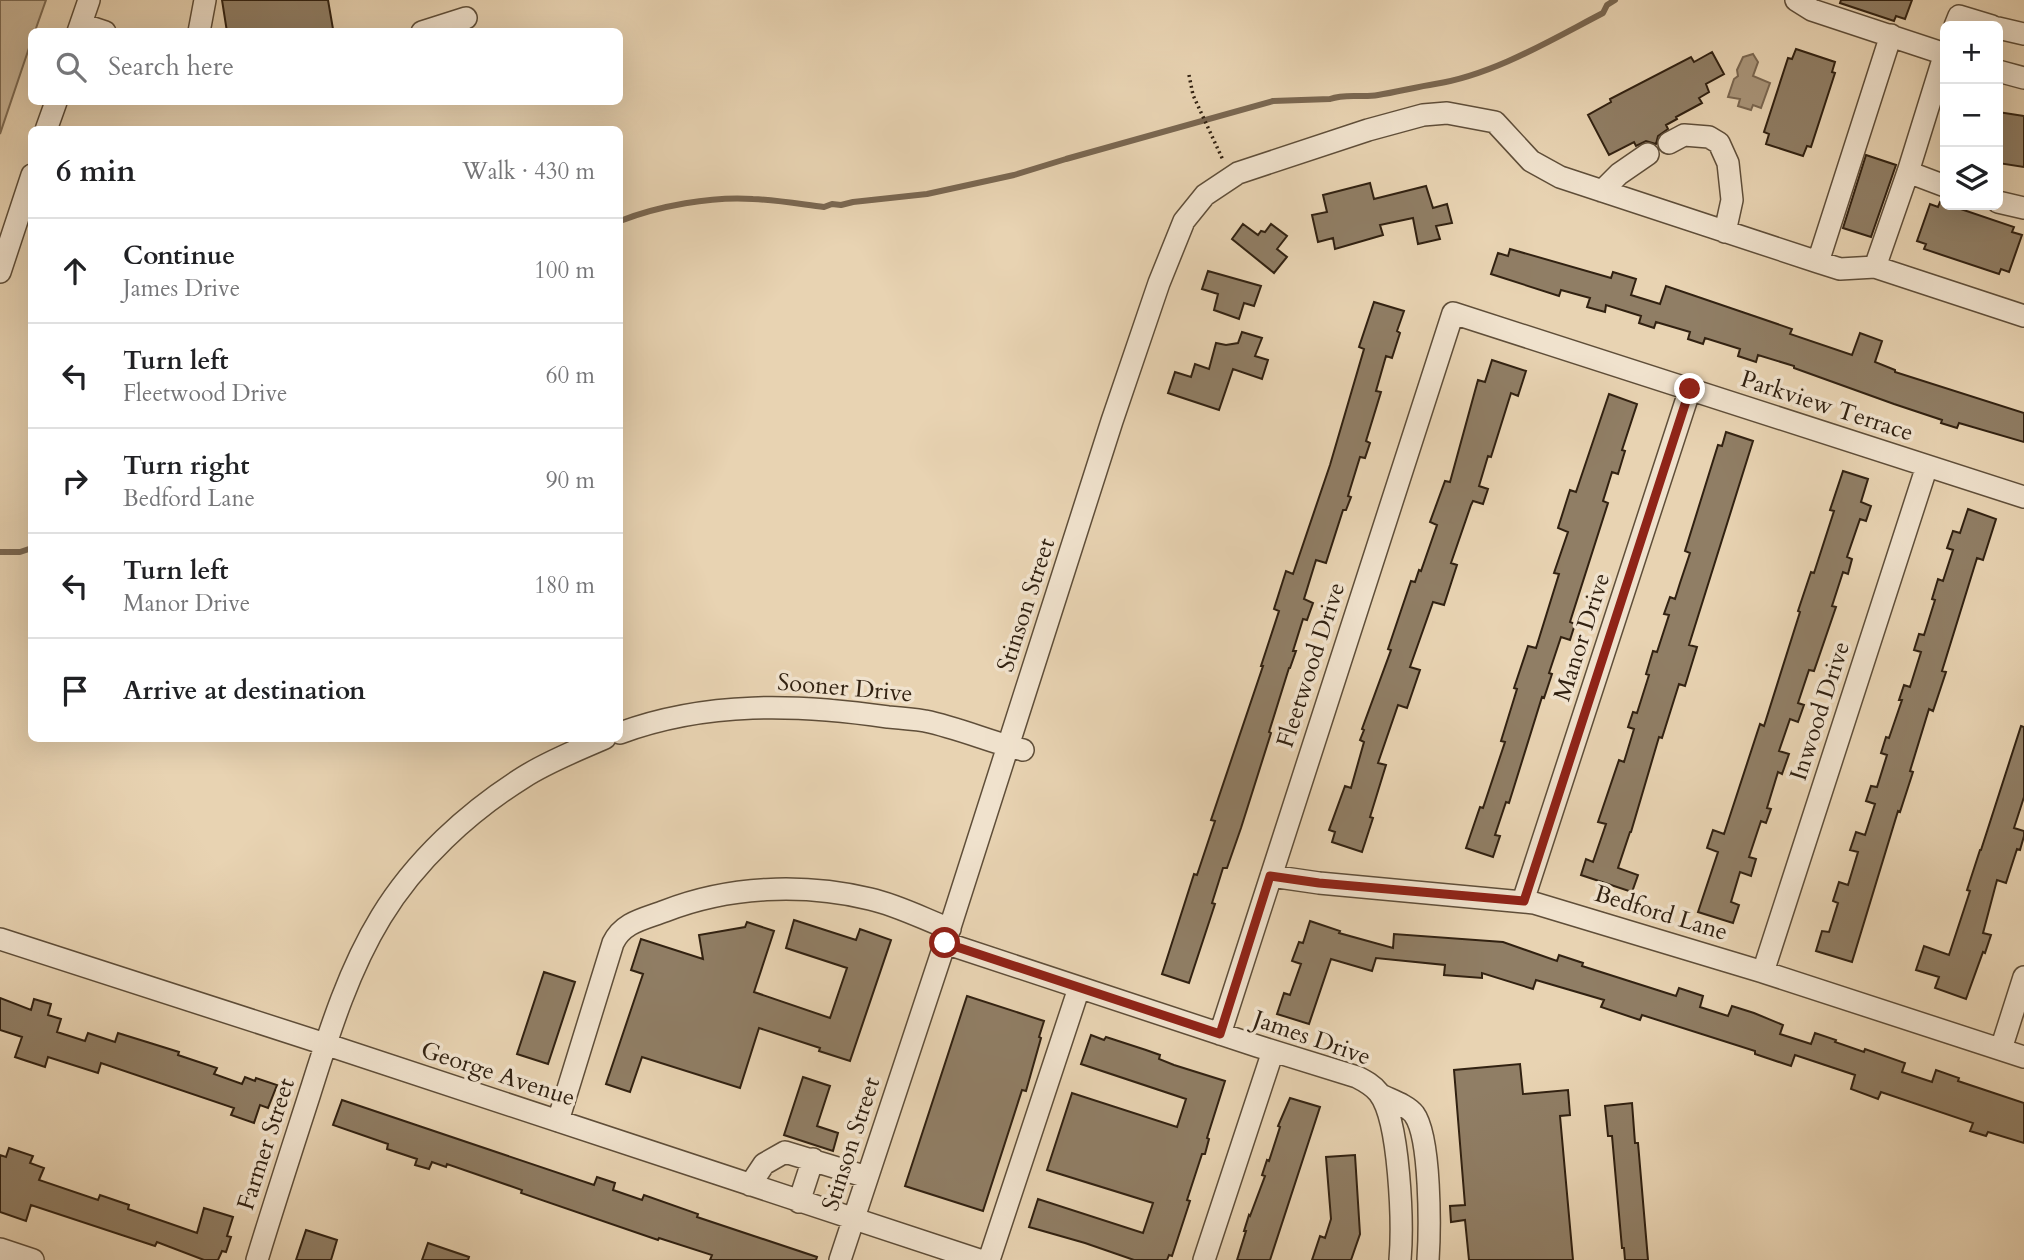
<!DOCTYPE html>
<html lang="en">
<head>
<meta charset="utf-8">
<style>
  :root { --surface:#fff; --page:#f2f2f2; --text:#202124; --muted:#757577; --line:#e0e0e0 }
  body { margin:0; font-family:Cardo,serif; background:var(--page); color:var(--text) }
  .controls { position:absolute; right:21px; top:21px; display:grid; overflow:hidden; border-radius:10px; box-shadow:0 7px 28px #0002 }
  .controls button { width:63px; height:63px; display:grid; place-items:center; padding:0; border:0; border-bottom:2px solid var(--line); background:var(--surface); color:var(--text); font:35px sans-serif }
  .stop { position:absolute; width:21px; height:21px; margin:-16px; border:5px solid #8f2418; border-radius:50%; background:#fff }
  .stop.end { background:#8f2418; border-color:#fff; box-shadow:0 2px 7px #0008 }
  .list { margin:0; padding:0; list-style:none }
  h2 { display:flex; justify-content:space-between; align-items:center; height:91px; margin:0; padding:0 28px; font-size:30px }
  h2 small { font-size:23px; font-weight:400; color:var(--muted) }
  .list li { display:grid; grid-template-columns:46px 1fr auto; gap:21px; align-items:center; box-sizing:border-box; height:105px; padding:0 28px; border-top:2px solid var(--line) }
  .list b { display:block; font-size:26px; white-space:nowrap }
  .list p { margin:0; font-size:23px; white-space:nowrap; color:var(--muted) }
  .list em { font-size:23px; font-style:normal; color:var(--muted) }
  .icon { flex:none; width:38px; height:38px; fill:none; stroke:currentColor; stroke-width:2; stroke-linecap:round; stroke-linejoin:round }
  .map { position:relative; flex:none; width:2024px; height:1260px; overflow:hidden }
  .search { position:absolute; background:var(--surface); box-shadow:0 7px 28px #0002; left:28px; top:28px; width:595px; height:77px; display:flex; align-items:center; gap:18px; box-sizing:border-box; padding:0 24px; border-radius:10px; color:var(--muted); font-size:26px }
  .panel { position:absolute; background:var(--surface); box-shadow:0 7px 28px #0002; left:28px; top:126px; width:595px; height:616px; border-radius:10px }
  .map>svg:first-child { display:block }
  .green { fill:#c9b597; stroke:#7d6b54; stroke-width:2 }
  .water { fill:#aa967b; stroke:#7a6751; stroke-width:2 }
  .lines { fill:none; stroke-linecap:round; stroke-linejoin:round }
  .stream { stroke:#7a6751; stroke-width:6 }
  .building { fill:#907e65; stroke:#312111; stroke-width:2 }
  .minor-casing { stroke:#5f4e39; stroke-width:24 }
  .path { stroke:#312111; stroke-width:3.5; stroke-dasharray:2 3.5; stroke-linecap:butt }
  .minor { stroke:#f0e2cd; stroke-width:21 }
  .route { stroke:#8f2418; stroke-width:9 }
  .labels { text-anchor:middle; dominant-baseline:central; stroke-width:7; stroke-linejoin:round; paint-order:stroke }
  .street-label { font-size:24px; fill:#312111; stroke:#f0e2cd }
</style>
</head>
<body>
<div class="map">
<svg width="2024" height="1260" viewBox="0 0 2024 1260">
  <rect width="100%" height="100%" fill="#e8d3b2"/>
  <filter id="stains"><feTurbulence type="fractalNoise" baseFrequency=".00286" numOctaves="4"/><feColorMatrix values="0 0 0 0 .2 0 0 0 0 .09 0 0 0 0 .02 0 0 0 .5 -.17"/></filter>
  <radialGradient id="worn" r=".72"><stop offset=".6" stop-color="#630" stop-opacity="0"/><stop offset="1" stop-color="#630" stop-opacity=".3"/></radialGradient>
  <path class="green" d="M0,0H46L35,31L32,32L31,42L0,134Z"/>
  <path class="water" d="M1753,54L1758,62L1753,76L1770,83L1761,108L1753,105L1751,110L1738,106L1740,99L1728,97L1734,79L1738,76L1737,70L1743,57Z"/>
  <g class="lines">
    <path class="stream" d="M620,221C658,206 712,196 753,199C777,200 800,204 824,207L832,204L841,205L853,202L927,194L1014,175L1066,159L1273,101L1330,99C1346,93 1362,98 1378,95C1397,92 1416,87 1435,84C1493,75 1551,40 1603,13L1607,5L1615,0
      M0,552H20L32,548"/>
  </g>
  <path class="building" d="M222,0H328L333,29H331V32H227Z
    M1841,0H1912L1905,19L1896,16L1894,21L1840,3Z
    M1796,49L1835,62L1832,72L1835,73L1811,147L1807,146L1803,156L1766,144L1769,134L1764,132L1788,58L1792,59Z
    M1712,52L1724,74L1706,84L1709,92L1699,98L1702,103L1676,117L1677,119L1666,125L1668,129L1658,136L1656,144L1646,141L1636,146L1634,142L1609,155L1588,115L1611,102L1610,99L1691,57L1694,62Z
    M1998,112L2024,116V167L1998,163Z
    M1866,155L1896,165L1871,237L1843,228Z
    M1370,183L1374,199L1426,186L1433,208L1447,204L1452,223L1436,226L1440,239L1418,244L1413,218L1380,225L1383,235L1335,249L1333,238L1318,242L1312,215L1327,212L1323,195Z
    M1940,202L2014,227L2012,232L2022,235L2009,272L2001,269L1999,274L1924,249L1926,244L1917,241L1930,204L1938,207Z
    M1243,224L1258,235L1261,231L1265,232L1271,224L1287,236L1277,249L1287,257L1274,273L1232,239Z
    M1510,249L1611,278L1613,272L1636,279L1631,295L1660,304L1666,286L1792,329L1790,334L1852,355L1860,333L1882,341L1875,362L1895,370V372L2024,413V442L1959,423L1957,428L1941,423L1942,420L1894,404L1794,368V366L1758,355L1756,362L1738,356L1740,349L1705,338L1703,344L1688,339L1690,332L1656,322L1654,328L1639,323L1641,316L1606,305L1605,312L1587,307L1590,298L1561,290L1559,296L1491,274L1498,253L1508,256Z
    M1208,271L1261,286L1254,306L1244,303L1239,319L1214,310L1218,294L1202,289Z
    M1374,302L1404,311L1397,331L1400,333L1392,358L1386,356L1376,391L1381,392L1366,441L1370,443L1365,458L1360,457L1348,496L1351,497L1346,510H1343L1326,563L1316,560L1304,599L1313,603L1307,620L1303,619L1293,651H1296L1290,668H1289L1269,732L1271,733L1241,828L1227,868H1223L1212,903L1215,904L1189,983L1162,974L1194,874L1197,875L1215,821L1211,820L1263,666H1261L1279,611L1274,609L1286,571L1293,574L1330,465L1364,349L1359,347Z
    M1242,332L1262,338L1255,356L1268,360L1262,379L1233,369L1219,410L1168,393L1175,372L1191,377L1195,364L1209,369L1216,343L1226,345L1238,343Z
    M1492,360L1526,371L1518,396L1511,393L1491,457L1488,456L1479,486L1488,489L1483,504L1473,501L1471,505L1451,563L1457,565L1444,605L1433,602L1410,667L1420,670L1407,708L1398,705L1378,763L1386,765L1370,817L1373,818L1362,852L1332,842L1335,832L1329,830L1345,786L1351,788L1364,742L1360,740L1364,730L1362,729L1391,650L1388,649L1411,581L1415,582L1419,570L1421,571L1437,525L1430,522L1445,481L1450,482L1478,380L1485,382Z
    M1609,394L1637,404L1622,450L1625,451L1618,474L1612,472L1603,501L1608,503L1570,622L1575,624L1570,640L1561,637L1549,673L1552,674L1544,698L1542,697L1509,803L1506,802L1495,835L1500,836L1493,857L1466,848L1480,807L1483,808L1505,742L1501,741L1517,689L1514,688L1528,646L1536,648L1559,574L1554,573L1568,532L1558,528L1570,490L1576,492Z
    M1726,432L1753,441L1689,645L1697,647L1685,686L1679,684L1662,738L1659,737L1631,832H1630L1618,868L1638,875L1632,892L1581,875L1586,859L1593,862L1606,824L1598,822L1619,760L1624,762L1634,729L1628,727L1633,712L1637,713L1649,675L1646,674L1653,651L1657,652L1669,615L1664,614L1670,597L1675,599L1680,583L1690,553L1685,551L1718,445L1722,446Z
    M1843,471L1868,479L1861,502L1871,506L1866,521L1860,519L1847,557L1852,559L1848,574L1843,572L1832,606L1836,607L1814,671L1809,670L1798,703L1804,705L1798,722L1790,719L1779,751L1789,754L1782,774L1778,772L1767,808L1771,809L1766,823L1761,821L1749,857L1756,859L1751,876L1740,872L1731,902L1739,905L1733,923L1698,912L1718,852L1707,848L1713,830L1724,834L1760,724L1764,726L1800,612L1798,611L1811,572L1814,573L1834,511L1830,510Z
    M1968,509L1996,519L1983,560L1977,558L1942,671L1946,672L1933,711L1929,709L1910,771L1913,772L1900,812L1898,811L1852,962L1816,951L1822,931L1829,932L1838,903L1833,901L1839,882L1848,885L1858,852L1850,850L1856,832L1865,835L1875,804L1866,801L1871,786L1877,787L1887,755L1881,753L1886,737L1889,738L1902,700H1899L1904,685L1910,687L1921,652L1914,650L1919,634L1924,635L1935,600L1932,599L1938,579L1943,581L1953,550L1947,548L1953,531L1960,533Z
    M2021,726L2024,727V797L2014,828L2024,831V836L2020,850L2017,849L2006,883L1997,880L1983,933L1991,935L1985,953L1983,952L1966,999L1935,988L1939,977L1916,970L1924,946L1949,955L1970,891L1967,890L1980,850H1981Z
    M794,920L856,940L860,929L891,940L850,1061L819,1051L820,1048L759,1028L740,1088L642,1057L630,1092L606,1084L643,974L631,970L641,939L703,959L699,935L745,927L747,922L774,931L754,992L830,1018L847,968L786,948Z
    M1310,921L1340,931L1339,933L1393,948L1394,934L1503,942L1557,961L1559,955L1583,963L1582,966L1676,996L1679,988L1703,996L1700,1007L1728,1016L1732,1006L1754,1013L1783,1025L1780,1034L1811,1044L1815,1033L1836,1040L1835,1042L1864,1052L1865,1049L1905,1063L1902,1072L1932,1082L1936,1070L1959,1078L1958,1081L2024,1103V1143L1988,1132L1986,1136L1970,1131L1973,1123L1881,1092L1878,1099L1851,1089L1855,1075L1795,1055L1791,1066L1755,1054V1051L1642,1015L1640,1020L1601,1007L1604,1000L1536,980L1533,989L1482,973V978L1444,975L1445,965L1376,958L1372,971L1331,959L1309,1024L1277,1014L1284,993L1290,995L1301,964L1292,961L1299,942L1303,943Z
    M544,972L575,982L548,1064L517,1054Z
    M967,996L1044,1021L1039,1037L1041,1038L1026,1091L1022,1090L983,1211L905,1186Z
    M0,998L31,1010L34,999L51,1004L48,1015L61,1019L57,1032L85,1041L88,1033L115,1042L118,1033L179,1052L178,1055L217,1068L214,1074L242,1084L245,1077L255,1081L256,1078L277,1085L268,1108L260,1105L254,1123L231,1115L234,1108L101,1063L98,1073L48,1057L45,1067L15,1057L22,1037L0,1030Z
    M1091,1035L1104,1040L1106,1037L1146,1050L1160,1055L1159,1059L1174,1065L1225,1081L1207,1138L1209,1139L1205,1154H1202L1187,1200L1190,1201L1172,1256L1169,1255L1167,1260H1134L1085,1243L1029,1227L1038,1199L1143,1233L1153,1203L1047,1170L1072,1093L1177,1127L1186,1099L1081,1064Z
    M1520,1064L1523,1094L1568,1090L1570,1115L1560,1116L1573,1260H1469L1465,1220L1451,1222L1450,1206L1465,1205L1454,1070Z
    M803,1077L830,1086L817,1126L838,1133L833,1151L784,1135Z
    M1290,1098L1320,1107L1270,1260H1237L1246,1231H1244L1249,1215L1250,1216L1265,1176L1262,1175L1267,1160L1269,1161L1280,1127L1278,1126Z
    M342,1100L594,1185L597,1177L615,1183L613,1190L642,1200L644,1195L698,1214L697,1217L817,1257L816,1260H710L712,1255L659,1238L658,1240L521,1193L522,1190L447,1164L446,1167L432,1162L429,1169L415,1165L417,1159L387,1149L388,1144L333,1125Z
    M1632,1103L1635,1143H1638L1648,1260H1625L1624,1248H1622L1612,1136H1608L1605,1106Z
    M9,1148L33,1156L30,1163L44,1168L39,1180L98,1200L100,1195L129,1205L128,1209L197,1233L204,1208L233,1217L227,1236L231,1237L226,1252L222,1251L218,1260H204L157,1242L155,1246L31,1205L26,1221L0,1212V1155L6,1157Z
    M1355,1155L1360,1234L1351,1260H1312L1320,1236L1325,1238L1331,1219L1326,1157Z
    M306,1230L337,1240L331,1260H296Z
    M428,1243L469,1257L468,1260H422Z"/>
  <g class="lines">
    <g class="minor-casing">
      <path id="minor" d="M1796,0L1812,10L1945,54
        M81,24L105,32
        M1955,26L1959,16L1992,26
        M1998,28L2024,34
        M78,32L89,0
        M199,32L205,0
        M422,32L466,18
        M1998,71L2024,78
        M46,130L56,102
        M1669,143L1684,135L1709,137L1719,143L1728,163L1732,200L1725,232
        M1908,172L1945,186
        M1602,191L1619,174L1648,154
        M1998,202L2024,208
        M1818,262L1891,35
        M1875,267L1908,172L1945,53
        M0,272L32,175
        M620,733C707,701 797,704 888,717C901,718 913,719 925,721C959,728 990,742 1023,750
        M1271,876L1319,883L1534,903L1763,972L2024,1057
        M1523,901L1690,389
        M0,939L325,1044L979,1260
        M945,943L1257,1046L1357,1077C1365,1081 1373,1085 1379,1093C1400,1120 1403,1225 1400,1260
        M1763,972L1927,466
        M1220,1034L1453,313L2024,497
        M2001,1049L2024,977
        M1381,1095C1391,1100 1407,1105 1414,1114C1431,1137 1430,1230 1428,1260
        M558,1121L613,943C623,922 644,919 665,911C729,886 803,883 870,899C897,905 924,919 950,929
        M750,1185L764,1164L785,1152L867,1177
        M799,1202L813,1159
        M0,1249L33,1260
        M257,1260C274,1204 292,1149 310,1093C329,1033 348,971 381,917C415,861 468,812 524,777C549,761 578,750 605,738
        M840,1260L945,943L1112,421L1159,283L1184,221L1205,195L1238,173L1368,130L1423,115L1447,113L1495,122L1531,161L1560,177L1818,262L1840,269L1875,267L2024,316
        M989,1260L1079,988
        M1204,1260L1273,1051"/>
    </g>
    <path class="path" d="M1189,75L1193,95L1223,160"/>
    <use href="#minor" class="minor"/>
  </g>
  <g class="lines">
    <path class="route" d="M945,943L1220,1034L1270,876L1319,883L1524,901L1690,389"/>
  </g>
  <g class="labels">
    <g class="street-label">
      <text transform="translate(1827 406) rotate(18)">Parkview Terrace</text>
      <text transform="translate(1026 605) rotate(-72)">Stinson Street</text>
      <text transform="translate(1582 637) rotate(-72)">Manor Drive</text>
      <text transform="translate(1311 665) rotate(-72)">Fleetwood Drive</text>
      <text transform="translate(845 688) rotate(5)">Sooner Drive</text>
      <text transform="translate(1820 711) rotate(-72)">Inwood Drive</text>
      <text transform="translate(1661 913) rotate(17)">Bedford Lane</text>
      <text transform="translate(1312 1038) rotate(19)">James Drive</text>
      <text transform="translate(498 1074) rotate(18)">George Avenue</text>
      <text transform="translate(266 1144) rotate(-72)">Farmer Street</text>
      <text transform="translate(851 1144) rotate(-72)">Stinson Street</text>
    </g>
  </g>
  <rect width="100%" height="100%" filter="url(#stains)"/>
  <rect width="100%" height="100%" fill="url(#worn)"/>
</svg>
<div class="controls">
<button>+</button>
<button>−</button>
<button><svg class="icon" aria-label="layers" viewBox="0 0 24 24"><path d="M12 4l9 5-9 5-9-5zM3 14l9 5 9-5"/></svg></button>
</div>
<div class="stop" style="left:945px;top:943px"></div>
<div class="stop end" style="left:1690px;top:389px"></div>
<div class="search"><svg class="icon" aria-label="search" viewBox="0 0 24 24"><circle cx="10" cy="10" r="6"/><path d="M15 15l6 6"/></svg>Search here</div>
<section class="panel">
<h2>6 min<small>Walk · 430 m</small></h2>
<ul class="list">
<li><svg class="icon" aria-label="ahead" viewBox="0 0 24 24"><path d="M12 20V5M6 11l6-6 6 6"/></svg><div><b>Continue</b><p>James Drive</p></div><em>100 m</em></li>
<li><svg class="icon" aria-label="left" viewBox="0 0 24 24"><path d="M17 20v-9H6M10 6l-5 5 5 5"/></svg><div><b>Turn left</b><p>Fleetwood Drive</p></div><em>60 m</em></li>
<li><svg class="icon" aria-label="right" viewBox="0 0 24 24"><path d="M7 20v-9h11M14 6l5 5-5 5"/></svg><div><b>Turn right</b><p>Bedford Lane</p></div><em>90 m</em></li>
<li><svg class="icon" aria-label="left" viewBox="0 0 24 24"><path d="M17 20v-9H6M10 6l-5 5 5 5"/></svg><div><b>Turn left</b><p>Manor Drive</p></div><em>180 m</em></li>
<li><svg class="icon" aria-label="arrive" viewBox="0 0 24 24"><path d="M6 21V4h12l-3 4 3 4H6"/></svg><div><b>Arrive at destination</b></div></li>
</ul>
</section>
</div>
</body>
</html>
